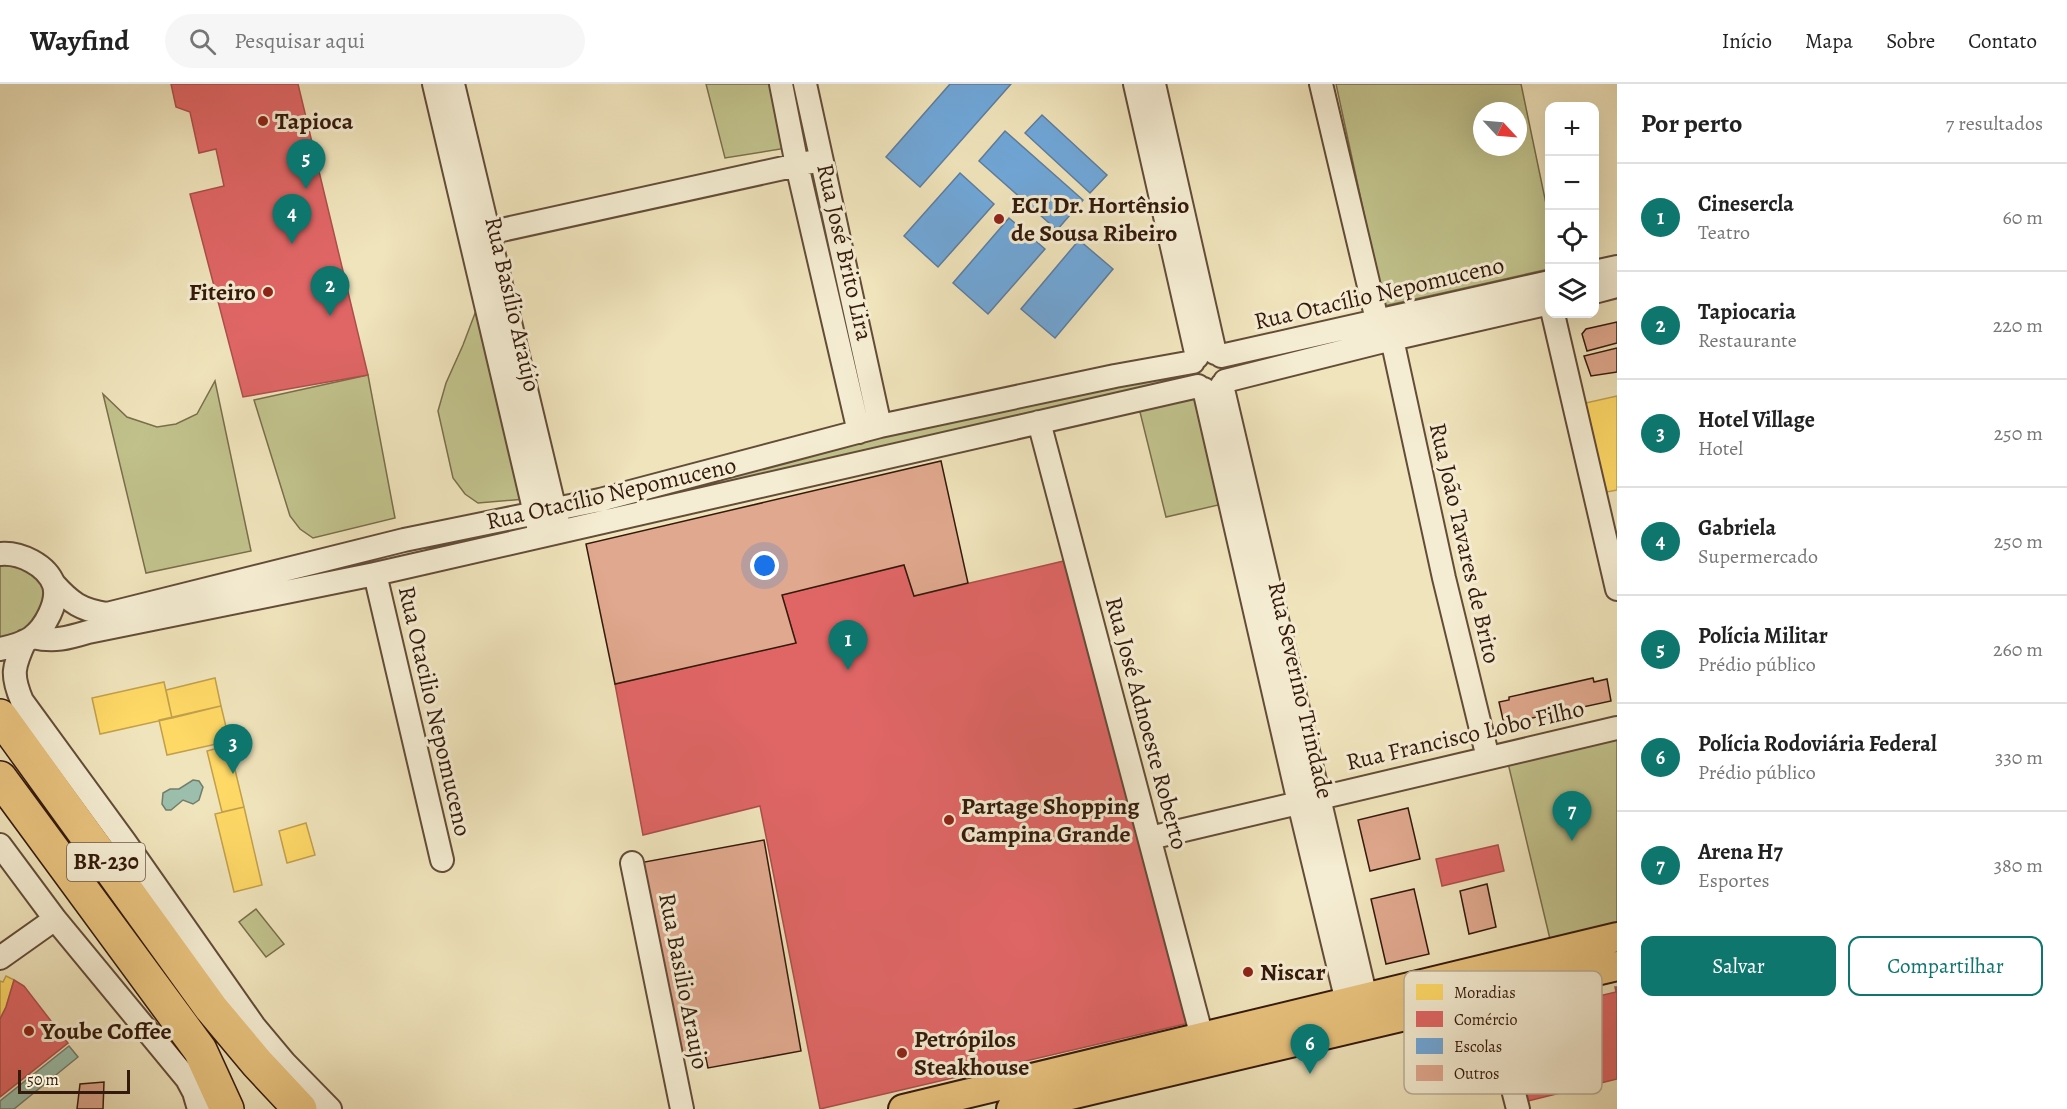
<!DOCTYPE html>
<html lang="pt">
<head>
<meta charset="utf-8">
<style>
  :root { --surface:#fff; --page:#f6f6f6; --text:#222; --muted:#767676; --line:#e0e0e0; --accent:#0f766e }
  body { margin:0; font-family:Alegreya,serif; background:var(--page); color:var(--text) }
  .controls { position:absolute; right:18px; top:18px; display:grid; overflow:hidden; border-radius:12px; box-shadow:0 6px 24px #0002 }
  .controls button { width:54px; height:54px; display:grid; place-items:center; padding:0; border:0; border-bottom:2px solid var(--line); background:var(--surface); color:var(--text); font:30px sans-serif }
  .compass { position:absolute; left:1473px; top:18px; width:54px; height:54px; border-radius:50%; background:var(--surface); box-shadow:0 6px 24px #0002; rotate:116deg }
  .scale { position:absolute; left:18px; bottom:15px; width:112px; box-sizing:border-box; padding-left:6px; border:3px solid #341a0c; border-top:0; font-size:16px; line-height:21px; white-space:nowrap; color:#341a0c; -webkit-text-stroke:4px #f5edd3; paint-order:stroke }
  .you { position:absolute; left:765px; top:482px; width:21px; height:21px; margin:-15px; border:4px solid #fff; border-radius:50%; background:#1a73e8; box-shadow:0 0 0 9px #1a73e833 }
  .badge { display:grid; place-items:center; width:39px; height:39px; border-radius:50%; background:var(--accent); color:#fff; font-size:20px; font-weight:700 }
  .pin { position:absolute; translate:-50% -50px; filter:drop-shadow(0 2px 3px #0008) }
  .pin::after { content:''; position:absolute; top:32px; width:21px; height:18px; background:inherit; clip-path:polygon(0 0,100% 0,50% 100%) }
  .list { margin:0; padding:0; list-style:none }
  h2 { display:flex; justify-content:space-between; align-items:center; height:78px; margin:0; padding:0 24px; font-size:26px }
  h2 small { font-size:20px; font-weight:400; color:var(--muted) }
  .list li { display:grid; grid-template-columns:39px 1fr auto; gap:18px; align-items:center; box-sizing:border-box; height:108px; padding:0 24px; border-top:2px solid var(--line) }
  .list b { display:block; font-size:22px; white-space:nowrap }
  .list p { margin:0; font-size:20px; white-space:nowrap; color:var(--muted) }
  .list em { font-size:20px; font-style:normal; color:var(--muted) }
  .actions { display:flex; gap:12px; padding:18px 24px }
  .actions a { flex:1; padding:14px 0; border:2px solid var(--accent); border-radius:12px; text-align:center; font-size:21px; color:var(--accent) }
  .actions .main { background:var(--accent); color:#fff }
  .icon { flex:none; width:33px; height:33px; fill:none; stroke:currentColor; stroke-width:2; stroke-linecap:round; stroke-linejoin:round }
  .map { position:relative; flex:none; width:1617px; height:1025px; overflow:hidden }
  header { display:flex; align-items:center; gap:36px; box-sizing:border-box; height:84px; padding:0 30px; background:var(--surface); border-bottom:2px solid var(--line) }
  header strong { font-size:28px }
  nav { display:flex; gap:33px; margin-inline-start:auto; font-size:21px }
  .search { width:420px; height:54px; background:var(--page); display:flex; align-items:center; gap:15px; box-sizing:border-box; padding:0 21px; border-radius:33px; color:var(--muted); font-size:22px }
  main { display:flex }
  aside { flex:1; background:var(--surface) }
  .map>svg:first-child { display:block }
  .green { fill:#c1c28c; stroke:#7a6e4c; stroke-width:1.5; fill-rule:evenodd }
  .water { fill:#9bbfac; stroke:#727d6c; stroke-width:1.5 }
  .homes { fill:#ffd966; stroke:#c2a04b; stroke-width:1.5 }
  .shops { fill:#e06666; stroke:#ac4f4b; stroke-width:1.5 }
  .schools { fill:#6fa8dc; stroke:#5d7d9e; stroke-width:1.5 }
  .building { fill:#e0a88e; stroke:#341a0c; stroke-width:1.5 }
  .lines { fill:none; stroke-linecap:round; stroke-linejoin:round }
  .minor-casing { stroke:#634c38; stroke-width:26 }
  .major-casing { stroke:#341a0c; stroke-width:32 }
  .highway-casing { stroke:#341a0c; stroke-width:36 }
  .minor { stroke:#f5edd3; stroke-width:22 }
  .major { stroke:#e8c27e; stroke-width:28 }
  .highway { stroke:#e8c27e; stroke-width:33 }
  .poi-dot { fill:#8f2418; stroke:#f5edd3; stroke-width:2 }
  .labels { text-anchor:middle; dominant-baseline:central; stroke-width:6; stroke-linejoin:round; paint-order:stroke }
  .shield { fill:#f5edd3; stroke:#6e5948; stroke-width:1.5 }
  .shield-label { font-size:22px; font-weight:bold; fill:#341a0c }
  .poi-label { font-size:24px; font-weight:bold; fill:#341a0c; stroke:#f5edd3; text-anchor:start }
  .street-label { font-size:24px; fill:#341a0c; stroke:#f5edd3 }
  .key { fill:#f5edd3; stroke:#bbae97; stroke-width:1.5 }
  .key-label { font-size:16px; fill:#341a0c }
</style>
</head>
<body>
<header>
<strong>Wayfind</strong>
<div class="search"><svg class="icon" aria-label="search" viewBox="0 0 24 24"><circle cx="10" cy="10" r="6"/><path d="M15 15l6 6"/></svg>Pesquisar aqui</div>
<nav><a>Início</a><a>Mapa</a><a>Sobre</a><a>Contato</a></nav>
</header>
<main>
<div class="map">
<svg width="1617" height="1025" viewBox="0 0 1617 1025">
  <rect width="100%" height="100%" fill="#f0e4bc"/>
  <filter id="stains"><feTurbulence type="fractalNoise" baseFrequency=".00333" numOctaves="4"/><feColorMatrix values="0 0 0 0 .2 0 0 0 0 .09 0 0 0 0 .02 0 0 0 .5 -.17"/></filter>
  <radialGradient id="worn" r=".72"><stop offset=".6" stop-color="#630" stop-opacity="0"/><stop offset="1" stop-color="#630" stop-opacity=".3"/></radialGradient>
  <path class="green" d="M706,0H775L787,64L725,74Z
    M1336,0H1521L1549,134V185L1384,222ZM1482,27H1518V63H1482Z
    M480,216L525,415L478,419L465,410L453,394L438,327L446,299L463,261Z
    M1189,281L1191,294L577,439L575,425Z
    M368,291L395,434L313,454L300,445L290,432L254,316Z
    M215,297L251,467L146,489L103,310L127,333L157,343L176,340L197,330Z
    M1199,304L1227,419L1166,433L1138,320Z
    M0,478L26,481L48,506L40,538L0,557Z
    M1617,651V840L1550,855L1507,675Z
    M256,825L284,860L266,873L239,838Z"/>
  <path class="water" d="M193,696L199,697L203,703L199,716L193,720L183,716L171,726H166L162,720L163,709L170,705H179Z
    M69,962L78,973L14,1025H0V1017Z"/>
  <path class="homes" d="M1617,312V406L1607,408L1581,320Z
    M215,594L221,622L172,634L166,606Z
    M164,598L172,634L100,650L92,614Z
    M221,622L227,647L219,649L221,659L167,671L159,636Z
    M229,661L244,723L222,728L207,667Z
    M244,723L262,801L234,808L215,730Z
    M306,739L315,771L287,779L279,747Z
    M6,892L14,896L6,923L0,935V897L3,898Z"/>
  <path class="shops" d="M171,0H298L368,291L243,313L190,110L224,102L216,65L199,69L190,28L176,23Z
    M1068,476L1189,939L820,1025L760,722L643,751L615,600L796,559L782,511L904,481L914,512Z
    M1498,761L1504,787L1442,802L1436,775Z
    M14,896L24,902L68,959L0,1013V935L6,923Z
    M1615,903H1617V995L1520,1019L1512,982L1523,979L1513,937L1583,920L1582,916L1616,908Z"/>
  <path class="schools" d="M950,0H1011L920,103L886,73Z
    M1042,31L1107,91L1090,109L1025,49Z
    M1005,47L1083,116L1057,146L979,77Z
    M960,89L994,120L938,183L904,152Z
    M1009,134L1045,165L988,230L953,199Z
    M1079,156L1113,185L1055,254L1021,225Z"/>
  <path class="building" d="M1617,238V259L1587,267L1582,250L1586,245Z
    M1617,264V288L1591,292L1584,272Z
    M941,377L968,499L914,512L904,481L782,511L796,559L615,600L586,460Z
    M1593,594L1594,598L1607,595L1611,617L1504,640L1499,618L1509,616V613Z
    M1408,724L1420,775L1370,787L1358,736Z
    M764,756L801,967L708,984L705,970L674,975L639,779Z
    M1487,800L1496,843L1469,850L1460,807Z
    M1414,805L1429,870L1386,880L1371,815Z
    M104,998L103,1025H77L80,1000Z"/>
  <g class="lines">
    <g class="minor-casing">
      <path id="minor" d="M434,0L538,442
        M453,0L558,439
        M781,0L797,81L859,348
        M805,0L880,342
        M1135,0L1197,273
        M1154,0L1215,269
        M1321,0L1377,236
        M488,149L811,78
        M1594,188L1617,183
        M1594,208L1617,202
        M1553,230L1617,505
        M1392,255L1444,494L1488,674
        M1221,272L1550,198
        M1225,297L1392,255L1550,219
        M1222,301L1366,914
        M1204,305L1299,719L1347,918
        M1039,338L1202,953
        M0,470C20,468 47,481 54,501C59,518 45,544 31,554C22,560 10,563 0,565
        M375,490L442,776
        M54,500C71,519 81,526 107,530L404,456L600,416L880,342L1115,292L1193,278
        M33,553C54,558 68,554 88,548L375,490L1198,302
        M25,557C13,583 11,591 22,617L125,758L254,942L285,979L330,1025
        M1150,754L1617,644
        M0,761L55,835L187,995L194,1008L199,1025
        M632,779L682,1025
        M0,874L55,835
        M1489,912L1518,1025"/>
    </g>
    <g class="major-casing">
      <path id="major" d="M903,1025L1617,853
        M1011,1025L1617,882"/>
    </g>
    <g class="highway-casing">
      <path id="highway" d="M0,632L211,924L257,979L300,1025
        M0,694L200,966L227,1025"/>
    </g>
    <use href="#minor" class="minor"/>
    <use href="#major" class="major"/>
    <use href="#highway" class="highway"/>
  </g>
  <g class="poi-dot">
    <circle cx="263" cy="37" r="6"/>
    <circle cx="999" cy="135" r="6"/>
    <circle cx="268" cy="208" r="6"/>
    <circle cx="949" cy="736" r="6"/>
    <circle cx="1248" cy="888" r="6"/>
    <circle cx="29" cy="947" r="6"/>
    <circle cx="902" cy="969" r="6"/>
  </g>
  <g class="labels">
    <rect class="shield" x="67" y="759" width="78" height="38" rx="4.5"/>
    <g class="shield-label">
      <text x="106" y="778">BR-230</text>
    </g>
    <g class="poi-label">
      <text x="275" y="37">Tapioca</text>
      <text x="1011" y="121">ECI Dr. Hortênsio<tspan x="1011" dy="28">de Sousa Ribeiro</tspan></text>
      <text x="256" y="208" text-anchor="end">Fiteiro</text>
      <text x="961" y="722">Partage Shopping<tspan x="961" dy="28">Campina Grande</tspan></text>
      <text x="1260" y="888">Niscar</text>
      <text x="41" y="947">Yoube Coffee</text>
      <text x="914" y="955">Petrópilos<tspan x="914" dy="28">Steakhouse</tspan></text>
    </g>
    <g class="street-label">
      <text transform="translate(845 168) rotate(77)">Rua José Brito Lira</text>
      <text transform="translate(1379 209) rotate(-13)">Rua Otacílio Nepomuceno</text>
      <text transform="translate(513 220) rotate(77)">Rua Basílio Araújo</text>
      <text transform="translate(611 409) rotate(-13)">Rua Otacílio Nepomuceno</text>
      <text transform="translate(1465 459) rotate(77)">Rua João Tavares de Brito</text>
      <text transform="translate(1301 606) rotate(77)">Rua Severino Trindade</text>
      <text transform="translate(435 627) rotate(77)">Rua Otacilio Nepomuceno</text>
      <text transform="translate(1147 639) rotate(75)">Rua José Adnoeste Roberto</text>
      <text transform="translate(1465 651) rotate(-13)">Rua Francisco Lobo Filho</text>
      <text transform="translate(684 897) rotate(79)">Rua Basilio Araujo</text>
    </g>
  </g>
  <rect x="1404" y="887" width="198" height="123" rx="9" class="key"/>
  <rect x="1416" y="900" width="27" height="16" fill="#ffd966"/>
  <rect x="1416" y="927" width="27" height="16" fill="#e06666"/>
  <rect x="1416" y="954" width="27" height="16" fill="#6fa8dc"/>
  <rect x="1416" y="981" width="27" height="16" fill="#e0a88e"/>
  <g class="key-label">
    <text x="1454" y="914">Moradias</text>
    <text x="1454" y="941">Comércio</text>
    <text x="1454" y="968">Escolas</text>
    <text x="1454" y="995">Outros</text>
  </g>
  <rect width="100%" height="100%" filter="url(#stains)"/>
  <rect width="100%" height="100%" fill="url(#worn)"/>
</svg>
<div class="controls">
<button>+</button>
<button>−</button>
<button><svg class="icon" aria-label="locate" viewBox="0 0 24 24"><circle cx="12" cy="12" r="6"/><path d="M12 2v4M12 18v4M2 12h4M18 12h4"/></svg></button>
<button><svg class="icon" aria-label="layers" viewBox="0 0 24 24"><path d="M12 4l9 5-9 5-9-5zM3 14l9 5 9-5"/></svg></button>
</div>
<svg class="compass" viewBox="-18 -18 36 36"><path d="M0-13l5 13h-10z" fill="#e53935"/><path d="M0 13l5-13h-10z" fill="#767676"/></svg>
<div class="scale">50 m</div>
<div class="you"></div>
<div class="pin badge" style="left:848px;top:586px">1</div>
<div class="pin badge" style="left:330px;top:232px">2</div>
<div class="pin badge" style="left:233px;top:690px">3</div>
<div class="pin badge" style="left:292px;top:160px">4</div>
<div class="pin badge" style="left:306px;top:105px">5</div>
<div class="pin badge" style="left:1310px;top:990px">6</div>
<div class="pin badge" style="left:1572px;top:757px">7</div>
</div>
<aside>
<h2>Por perto<small>7 resultados</small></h2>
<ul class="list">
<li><span class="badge">1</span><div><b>Cinesercla</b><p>Teatro</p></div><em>60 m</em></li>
<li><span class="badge">2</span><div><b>Tapiocaria</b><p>Restaurante</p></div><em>220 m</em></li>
<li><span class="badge">3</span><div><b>Hotel Village</b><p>Hotel</p></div><em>250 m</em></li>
<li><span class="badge">4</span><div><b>Gabriela</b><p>Supermercado</p></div><em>250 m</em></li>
<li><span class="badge">5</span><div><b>Polícia Militar</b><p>Prédio público</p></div><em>260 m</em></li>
<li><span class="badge">6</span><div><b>Polícia Rodoviária Federal</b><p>Prédio público</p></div><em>330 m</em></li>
<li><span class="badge">7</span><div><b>Arena H7</b><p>Esportes</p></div><em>380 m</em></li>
</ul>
<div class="actions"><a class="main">Salvar</a><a>Compartilhar</a></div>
</aside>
</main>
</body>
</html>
